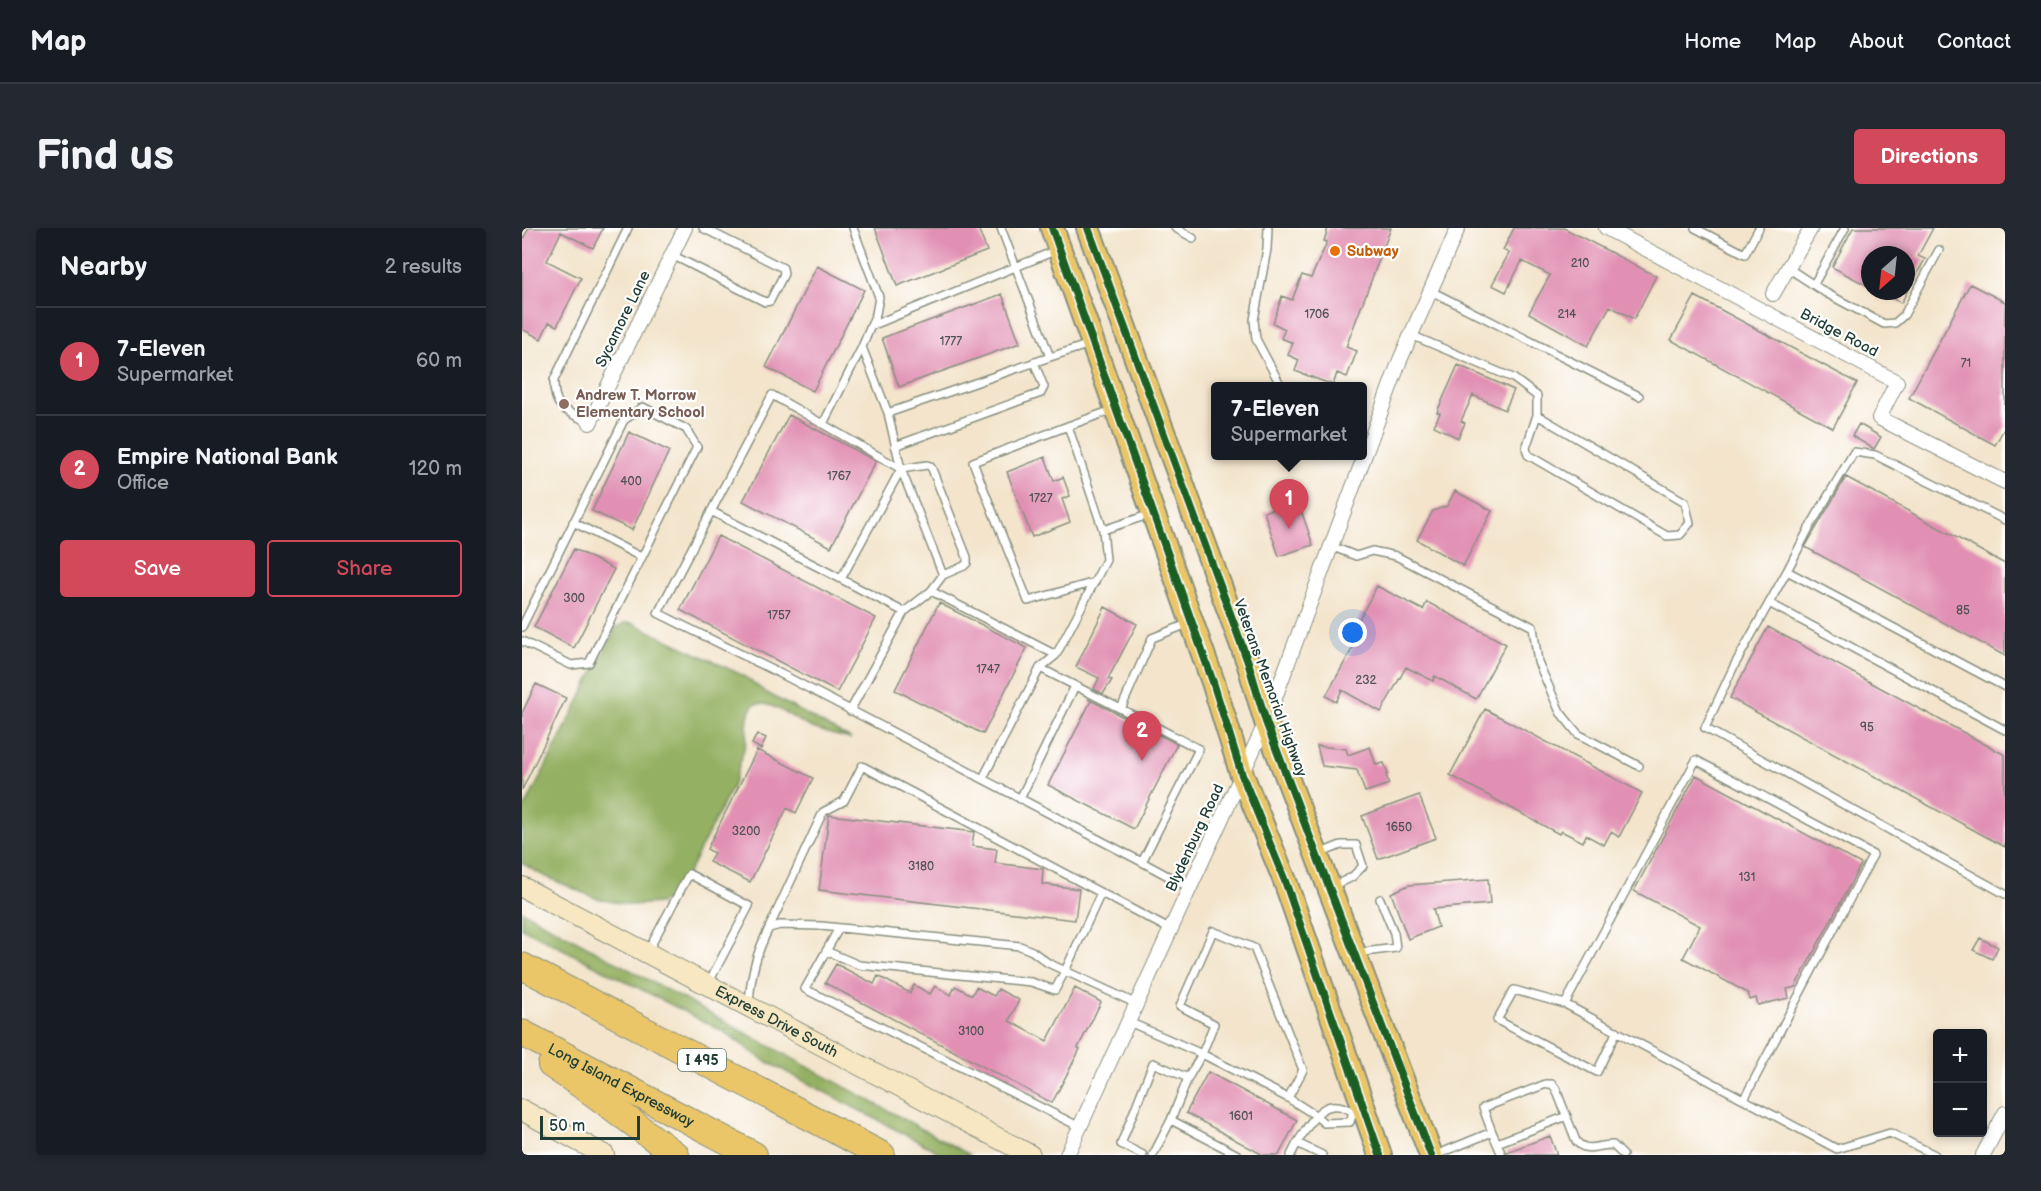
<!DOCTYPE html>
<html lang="en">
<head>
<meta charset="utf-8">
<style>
  :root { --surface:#171b24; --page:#242831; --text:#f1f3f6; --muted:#9ea1a6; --line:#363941; --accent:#d1495b }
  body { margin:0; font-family:"Balsamiq Sans",sans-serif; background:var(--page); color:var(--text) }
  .controls { position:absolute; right:18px; bottom:18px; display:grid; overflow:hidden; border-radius:6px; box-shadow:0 3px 9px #0003 }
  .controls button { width:54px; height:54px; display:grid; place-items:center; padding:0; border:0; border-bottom:2px solid var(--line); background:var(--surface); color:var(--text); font:30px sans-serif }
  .compass { position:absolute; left:1339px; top:18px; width:54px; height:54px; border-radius:50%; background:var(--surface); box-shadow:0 3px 9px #0003; rotate:207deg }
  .scale { position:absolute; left:18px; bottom:15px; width:100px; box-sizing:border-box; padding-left:6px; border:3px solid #1f3d34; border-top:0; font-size:16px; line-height:21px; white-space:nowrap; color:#1f3d34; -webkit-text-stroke:4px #fff; paint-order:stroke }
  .you { position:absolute; left:831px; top:405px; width:21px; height:21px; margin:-15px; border:4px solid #fff; border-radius:50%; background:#1a73e8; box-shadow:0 0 0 9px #1a73e833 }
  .badge { display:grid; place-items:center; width:39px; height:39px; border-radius:50%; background:var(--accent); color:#fff; font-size:20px; font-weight:700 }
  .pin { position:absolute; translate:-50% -50px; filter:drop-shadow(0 2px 3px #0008) }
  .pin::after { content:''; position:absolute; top:32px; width:21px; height:18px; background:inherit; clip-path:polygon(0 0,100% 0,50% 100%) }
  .popup { position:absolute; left:689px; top:154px; width:156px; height:78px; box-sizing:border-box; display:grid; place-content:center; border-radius:6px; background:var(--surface); filter:drop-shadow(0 2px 4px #0005); font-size:20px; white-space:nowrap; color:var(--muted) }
  .popup b { font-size:22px; color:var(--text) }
  .popup::after { content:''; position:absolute; left:50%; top:100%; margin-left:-12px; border:12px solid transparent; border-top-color:var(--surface) }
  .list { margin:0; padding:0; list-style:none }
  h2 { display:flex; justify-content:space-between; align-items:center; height:78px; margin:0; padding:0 24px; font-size:26px }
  h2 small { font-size:20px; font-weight:400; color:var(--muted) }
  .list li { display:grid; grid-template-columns:39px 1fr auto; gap:18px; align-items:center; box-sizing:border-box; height:108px; padding:0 24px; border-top:2px solid var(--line) }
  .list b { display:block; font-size:22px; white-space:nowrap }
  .list p { margin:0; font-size:20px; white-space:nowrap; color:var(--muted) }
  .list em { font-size:20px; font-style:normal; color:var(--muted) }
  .actions { display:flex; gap:12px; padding:18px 24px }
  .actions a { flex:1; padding:14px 0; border:2px solid var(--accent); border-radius:6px; text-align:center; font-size:21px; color:var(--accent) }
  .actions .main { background:var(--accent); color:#fff }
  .map { position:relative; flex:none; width:1483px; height:927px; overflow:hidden; border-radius:6px }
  header { display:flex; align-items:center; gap:36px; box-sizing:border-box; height:84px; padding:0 30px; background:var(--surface); border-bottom:2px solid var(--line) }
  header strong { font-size:28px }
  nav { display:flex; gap:33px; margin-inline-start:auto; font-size:21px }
  .intro { display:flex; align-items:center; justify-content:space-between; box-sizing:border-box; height:144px; padding:0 36px }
  h1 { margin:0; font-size:42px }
  .button { padding:15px 27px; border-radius:6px; background:var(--accent); color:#fff; font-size:21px; font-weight:700 }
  main { display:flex; gap:36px; padding:0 36px }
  aside { flex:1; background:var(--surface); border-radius:6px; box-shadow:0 3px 9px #0003 }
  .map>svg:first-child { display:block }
  .forest { fill:#94b062; stroke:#5a764b; stroke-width:1.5 }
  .building { fill:#e18fb2 }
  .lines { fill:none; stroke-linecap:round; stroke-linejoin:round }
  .service-casing { stroke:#899080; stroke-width:10 }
  .minor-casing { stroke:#899080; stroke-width:16 }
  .secondary-casing { stroke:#899080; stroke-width:22 }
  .trunk-casing { stroke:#899080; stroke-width:26 }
  .motorway-casing { stroke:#899080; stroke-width:28 }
  .service { stroke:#fff; stroke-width:7 }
  .minor { stroke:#fff; stroke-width:14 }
  .secondary { stroke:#f7e8c3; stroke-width:20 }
  .trunk { stroke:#ebc669; stroke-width:22 }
  .motorway { stroke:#ebc669; stroke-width:26 }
  .cycleway-casing { stroke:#fff; stroke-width:11 }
  .cycleway { stroke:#1b5e20; stroke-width:8 }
  .food-dot { fill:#e8710a; stroke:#fff; stroke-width:2 }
  .education-dot { fill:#8d6e63; stroke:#fff; stroke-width:2 }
  .labels { text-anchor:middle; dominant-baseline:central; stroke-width:4.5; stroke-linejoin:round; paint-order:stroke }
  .number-label { font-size:12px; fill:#505254 }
  .shield { fill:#fff; stroke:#627771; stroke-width:1.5 }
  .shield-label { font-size:14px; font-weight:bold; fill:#1f3d34 }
  .food-label { font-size:15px; font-weight:bold; fill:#c56008; stroke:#fff; text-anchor:start }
  .street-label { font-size:15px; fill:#1f3d34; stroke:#fff }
  .education-label { font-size:15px; font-weight:bold; fill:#785e54; stroke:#fff; text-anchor:start }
</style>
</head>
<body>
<header>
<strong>Map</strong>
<nav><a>Home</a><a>Map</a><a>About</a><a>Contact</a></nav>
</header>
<div class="intro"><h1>Find us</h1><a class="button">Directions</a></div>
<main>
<aside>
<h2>Nearby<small>2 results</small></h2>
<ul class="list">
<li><span class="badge">1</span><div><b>7-Eleven</b><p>Supermarket</p></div><em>60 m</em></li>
<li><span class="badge">2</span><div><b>Empire National Bank</b><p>Office</p></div><em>120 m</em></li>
</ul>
<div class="actions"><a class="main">Save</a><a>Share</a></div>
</aside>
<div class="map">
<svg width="1483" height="927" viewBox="0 0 1483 927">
  <rect width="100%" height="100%" fill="#fff"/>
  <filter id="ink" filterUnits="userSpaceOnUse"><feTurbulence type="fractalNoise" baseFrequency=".0167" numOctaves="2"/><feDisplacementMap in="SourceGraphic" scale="12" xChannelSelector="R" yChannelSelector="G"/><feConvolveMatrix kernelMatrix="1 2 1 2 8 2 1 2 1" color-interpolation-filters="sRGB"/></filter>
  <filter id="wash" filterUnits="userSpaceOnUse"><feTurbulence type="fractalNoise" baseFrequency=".008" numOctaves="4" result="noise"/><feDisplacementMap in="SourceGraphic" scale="24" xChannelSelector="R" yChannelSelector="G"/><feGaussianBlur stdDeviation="1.35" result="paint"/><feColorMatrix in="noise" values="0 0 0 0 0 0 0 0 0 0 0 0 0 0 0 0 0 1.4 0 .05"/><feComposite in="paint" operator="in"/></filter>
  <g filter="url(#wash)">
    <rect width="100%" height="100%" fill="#f3e4cb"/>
    <path class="forest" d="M102,395H110L220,447L245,465L329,511C316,508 301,504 288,499C273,493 248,470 231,477L226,488L224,514L212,555L164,649L153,665L139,675L108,677L76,671L20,647L0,635V585L94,400Z
      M0,683L446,926L448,927H422L240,831L202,804L0,700Z"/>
    <g id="blocks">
      <path class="building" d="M7,0H81L71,20L39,4L25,33L59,50L35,98L27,94L19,111L0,101V13Z
        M353,0H456L465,23L375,58Z
        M806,0H869L824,119L835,123L825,149L815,145L811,157L773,143L777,132L766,127L771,115L759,110L763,101L751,95L760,68L770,72L780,47L789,50L805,14L802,13Z
        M992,0H1042L1134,48L1112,91L1088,78L1066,118L1007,85L1028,47L1000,33L984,64L970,57L987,25L981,22Z
        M1331,0H1411L1396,28L1403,31L1379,75L1356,63H1384V27H1348V59L1310,39Z
        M295,38L342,62L291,163L244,139Z
        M1448,56L1483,74V199L1473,217L1387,170Z
        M480,66L498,115L377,159L360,110Z
        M1173,68L1335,155L1311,200L1149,112Z
        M936,137L992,162L983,182L951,167L939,193L943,195L936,210L912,198L918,185L915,184Z
        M267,187L354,233L309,319L221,273Z
        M1337,196L1359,209L1352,221L1330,208Z
        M107,204L147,223L110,302L70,283Z
        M523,229L532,253L541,249L548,268L540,271L548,294L510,309L485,244Z
        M1324,249L1483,336V428L1283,319Z
        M933,263L970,283L941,338L895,312L911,283L925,278Z
        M771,274L775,284L779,282L791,317L757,328L742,284Z
        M196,308L354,390L315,464L158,382Z
        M52,321L92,341L52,420L12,399Z
        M855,358L901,382L905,374L984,416L954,471L913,448L911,453L884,439L859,484L820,462L814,474L804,468L835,412L828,408Z
        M417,375L505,420L461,506L373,462Z
        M583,379L615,396L586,451L590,452L581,466L572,461L577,450L554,439Z
        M1246,399L1483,527V619L1208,470Z
        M14,456L44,470L0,562V485Z
        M566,471L655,516L612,601L526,557L569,473Z
        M963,481L1120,565L1097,609L1089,604L1082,617L1064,607L1061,614L1039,603L1037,606L928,547Z
        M235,506L244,510L239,521L230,516Z
        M795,518L824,521L826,527L848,519L854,537L862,535L866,546L864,547L867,556L843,564L835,542L800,538Z
        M235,522L291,550L274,585L265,580L228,654L187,634L192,625L185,621Z
        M1174,547L1339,636L1273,759L1265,761L1267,770L1236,777L1234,770L1228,772L1226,765L1161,730L1178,698L1112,663Z
        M897,567L914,610L856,631L840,588Z
        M307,587L452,604L450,618L475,621L473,635L521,641L520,656L557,661L553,692L297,662Z
        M966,651L968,676L911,681L916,699L886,711L869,665L887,657Z
        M1458,710L1476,719L1470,731L1451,722Z
        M314,736L352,756L356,748L388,765L392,757L408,766L413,758L429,767L433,758L450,767L454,759L472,768L476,761L497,772L487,793L525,813L553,760L579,774L556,820L558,821L530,875L303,755Z
        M686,844L775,892L757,927H741L664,885Z
        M1028,908L1035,927H986L985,924Z"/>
    </g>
  </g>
  <g filter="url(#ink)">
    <use href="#blocks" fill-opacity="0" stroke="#899080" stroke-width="1.5"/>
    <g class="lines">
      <g class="service-casing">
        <path id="service" d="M331,0L357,69L354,86L340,119L366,185
          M479,0L528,129L366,185L379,241L319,351L382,384L409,363L534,427L584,332L581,302L629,286
          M653,0L671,10
          M746,0L745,21L732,92L734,111L759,158
          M1173,0L1223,26L1237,0
          M150,27L243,74L248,73L262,46L261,40L181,0
          M1266,40L1304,65L1362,96L1373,95L1382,87L1417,22
          M1292,56L1323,0
          M909,63L1117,168
          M349,98L535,22
          M889,107L991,150L1015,168V187L1163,274L1168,295L1158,307L1145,308L1006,227L1004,220L1015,187
          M528,129L568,116
          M68,195C45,183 31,182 32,152L106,0
          M301,196L340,119
          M546,198L451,234L506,373L573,354
          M373,218L519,165L522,159L512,134
          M379,241L405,237L408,238L410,241L445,329V335L442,338L421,347
          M189,283L319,351
          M51,294L119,329
          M581,302L546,198L590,182
          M809,318L834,328L850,323L874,328L1011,399L1016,434L1038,484L1056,506L1117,538
          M1265,343L1286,302L1332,224L1353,227L1483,292
          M409,363L421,347L379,241L250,167L136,385L267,450L620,634
          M1247,375L1483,502
          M0,399L102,192L121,179L164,201L175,219L67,435L49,437L0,413
          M534,427L518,440L599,481L630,410L668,395
          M1483,459L1265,343L1212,438L1183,500L1483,666
          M599,481L677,521L620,634L668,660
          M328,483L382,384
          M461,550L518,440
          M498,571L553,458
          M799,625L819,617H834L841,638L830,649L810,659
          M247,700L301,584L322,573L340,538L649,702
          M317,700L283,761L558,899
          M126,723L167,646L227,678L187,754
          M304,723L337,737L509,754L533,762L543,743L579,665
          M834,725L874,720L872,705L858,671
          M227,775C229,746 234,726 247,700L258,697L299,698L498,718L510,723L526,735L615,776
          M1043,776L1174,532L1351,627L1222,871
          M607,794L680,826L692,796L658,778L691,703L732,720L781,842L766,870L793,887L802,895L828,894L831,884C801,865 790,893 775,915L800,927
          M1095,803L1075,844L975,792L992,762L1043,776L1315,921L1368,905L1413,927
          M649,892L666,850
          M970,904L961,880L1024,856H1030L1034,861L1054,913C1065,926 1077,916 1091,917L1101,927
          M975,915L1045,888
          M621,927L599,916L631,835L666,850L680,826L766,870
          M631,927L649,892L716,927
          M769,927L775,915
          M914,927L970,904L980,927"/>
      </g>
      <g class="minor-casing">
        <path id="minor" d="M1084,0L1375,154L1357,190L1483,254
          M1251,66L1289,0
          M68,195L163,0
          M545,927L744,494L878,132L936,0
          M1461,927L1483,885"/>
      </g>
      <g class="secondary-casing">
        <g id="secondary">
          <path id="s1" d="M0,659L508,927"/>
          <path d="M0,882L82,927"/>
        </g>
      </g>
      <g class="trunk-casing">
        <path id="trunk" d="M530,0L691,454L720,547L763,653L858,927
          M566,0L726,434L744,494L909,927"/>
      </g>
      <g class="motorway-casing">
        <g id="motorway">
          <path d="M0,738L360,927"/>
          <path id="s2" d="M0,805L232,927"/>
          <path d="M29,837L72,866L154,927"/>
        </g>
      </g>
      <use href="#service" class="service"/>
      <use href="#minor" class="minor"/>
      <use href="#secondary" class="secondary"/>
      <use href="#trunk" class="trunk"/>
      <use href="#motorway" class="motorway"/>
      <g class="cycleway-casing">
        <path id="cycleway" d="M530,0L691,454L720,547L763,653L858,927
          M566,0L726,434L744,494L909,927"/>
      </g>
      <use href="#cycleway" class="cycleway"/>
    </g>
  </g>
  <circle class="food-dot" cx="813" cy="23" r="6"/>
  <circle class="education-dot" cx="42" cy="176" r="6"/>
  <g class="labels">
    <g class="number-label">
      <text x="1058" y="35">210</text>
      <text x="795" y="86">1706</text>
      <text x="1045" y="86">214</text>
      <text x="429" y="113">1777</text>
      <text x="1444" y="135">71</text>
      <text x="317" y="248">1767</text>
      <text x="109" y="253">400</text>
      <text x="519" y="270">1727</text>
      <text x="52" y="370">300</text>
      <text x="1441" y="382">85</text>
      <text x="257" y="387">1757</text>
      <text x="466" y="441">1747</text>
      <text x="844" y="452">232</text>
      <text x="1345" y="499">95</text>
      <text x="877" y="599">1650</text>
      <text x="224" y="603">3200</text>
      <text x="399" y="638">3180</text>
      <text x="1225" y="649">131</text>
      <text x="449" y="803">3100</text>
      <text x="719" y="888">1601</text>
    </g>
    <rect class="shield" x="156" y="821" width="48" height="22" rx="4.5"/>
    <g class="shield-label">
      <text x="180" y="832">I 495</text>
    </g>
    <g class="food-label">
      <text x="825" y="23">Subway</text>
    </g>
    <g class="street-label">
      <text transform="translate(101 91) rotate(-64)">Sycamore Lane</text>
      <text transform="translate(1317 105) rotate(28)">Bridge Road</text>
      <text transform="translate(748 460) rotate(70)">Veterans Memorial Highway</text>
      <text transform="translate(673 610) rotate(-65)">Blydenburg Road</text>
      <text stroke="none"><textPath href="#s1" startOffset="288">Express Drive South</textPath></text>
      <text stroke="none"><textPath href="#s2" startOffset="112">Long Island Expressway</textPath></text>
    </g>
    <g class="education-label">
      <text x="54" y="167">Andrew T. Morrow<tspan x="54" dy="17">Elementary School</tspan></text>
    </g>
  </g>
</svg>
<div class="controls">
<button>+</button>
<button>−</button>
</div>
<svg class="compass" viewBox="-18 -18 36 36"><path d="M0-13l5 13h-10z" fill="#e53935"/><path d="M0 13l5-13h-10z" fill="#9ea1a6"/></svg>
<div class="scale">50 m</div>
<div class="you"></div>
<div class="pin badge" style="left:767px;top:301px">1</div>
<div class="popup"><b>7-Eleven</b>Supermarket</div>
<div class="pin badge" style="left:620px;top:533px">2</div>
</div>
</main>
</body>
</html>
